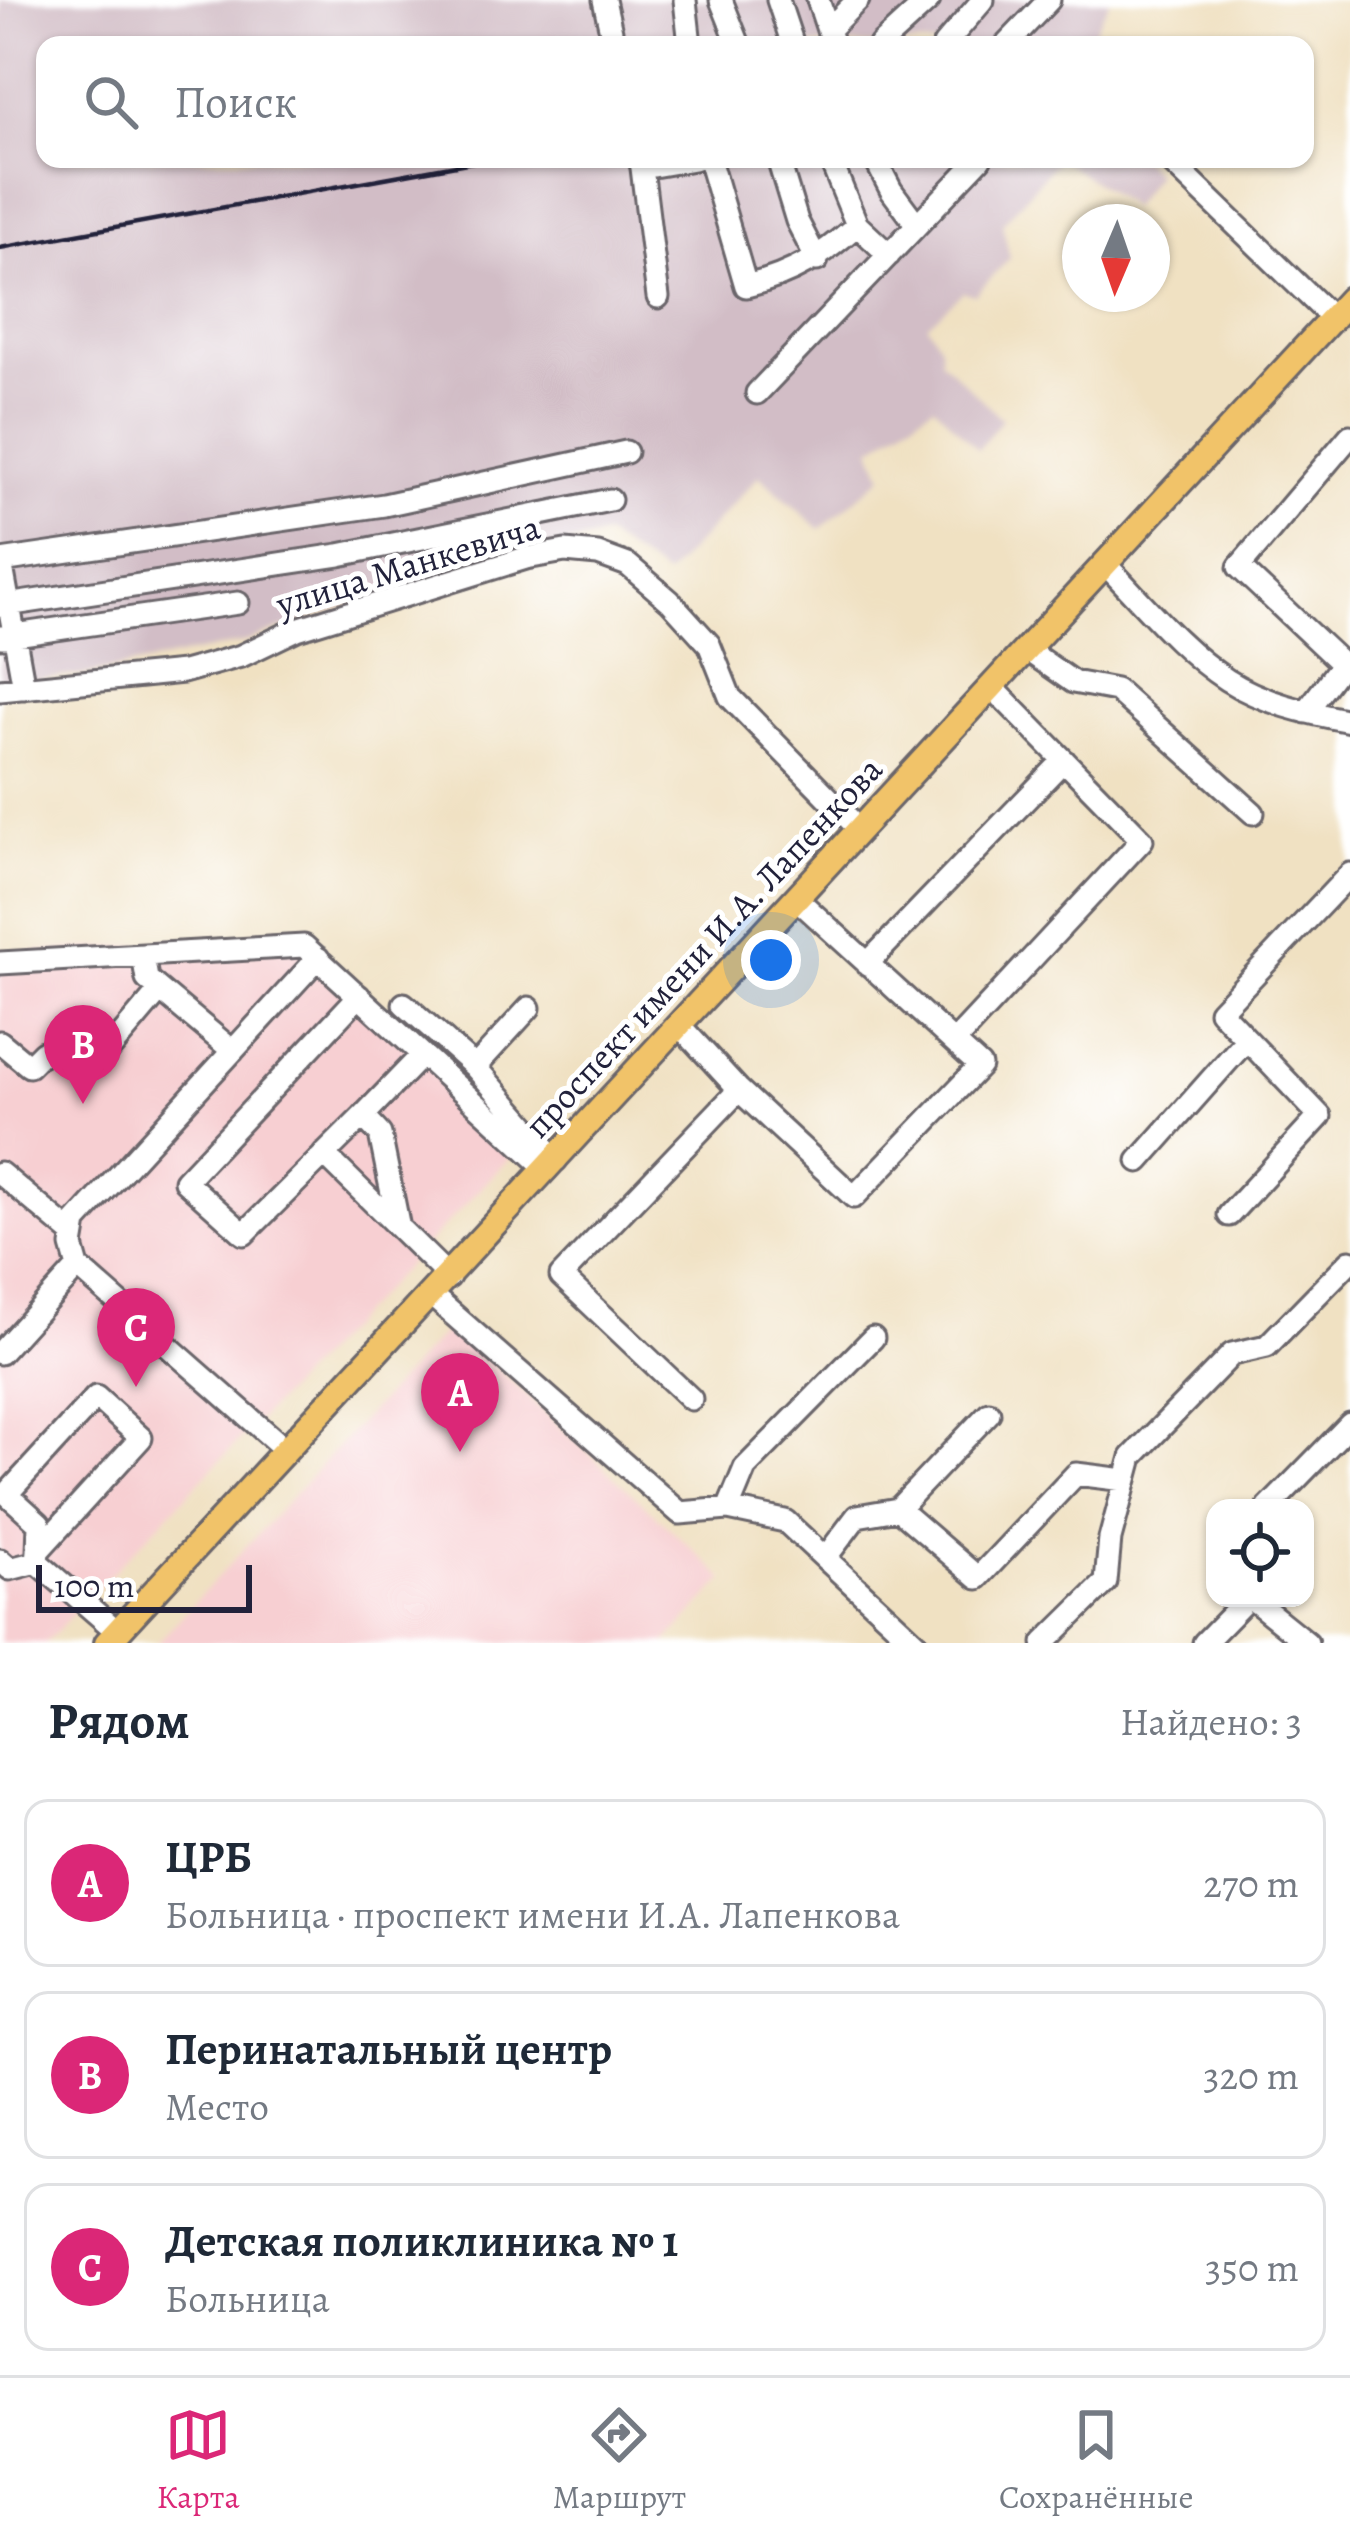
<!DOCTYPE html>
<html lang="ru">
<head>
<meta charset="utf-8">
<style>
  :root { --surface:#fff; --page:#f6f6f7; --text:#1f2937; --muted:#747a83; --line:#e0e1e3; --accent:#db2777 }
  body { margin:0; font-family:Alegreya,serif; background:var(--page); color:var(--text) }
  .controls { position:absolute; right:36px; bottom:36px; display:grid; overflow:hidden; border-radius:24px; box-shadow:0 3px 9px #0004 }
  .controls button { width:108px; height:108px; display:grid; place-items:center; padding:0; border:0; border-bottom:3px solid var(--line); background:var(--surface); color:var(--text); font:60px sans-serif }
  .compass { position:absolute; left:1062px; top:204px; width:108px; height:108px; border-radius:50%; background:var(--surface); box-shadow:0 3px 9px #0004; rotate:182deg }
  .scale { position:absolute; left:36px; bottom:30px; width:216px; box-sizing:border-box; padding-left:12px; border:6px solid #22223b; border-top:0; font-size:33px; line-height:42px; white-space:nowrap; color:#22223b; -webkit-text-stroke:9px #fff; paint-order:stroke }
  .you { position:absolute; left:771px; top:960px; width:42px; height:42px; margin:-30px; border:9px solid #fff; border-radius:50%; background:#1a73e8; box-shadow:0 0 0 18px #1a73e833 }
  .badge { display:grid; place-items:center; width:78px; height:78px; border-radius:50%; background:var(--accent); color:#fff; font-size:39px; font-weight:700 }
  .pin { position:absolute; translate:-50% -99px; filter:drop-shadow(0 3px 6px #0008) }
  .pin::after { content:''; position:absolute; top:63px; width:42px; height:36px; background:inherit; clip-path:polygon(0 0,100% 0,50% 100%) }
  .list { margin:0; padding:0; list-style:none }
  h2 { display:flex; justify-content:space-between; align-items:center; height:156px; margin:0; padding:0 48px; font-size:51px }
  h2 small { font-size:39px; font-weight:400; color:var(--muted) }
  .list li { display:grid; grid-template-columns:78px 1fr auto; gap:36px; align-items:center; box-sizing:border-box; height:168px; margin:0 24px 24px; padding:0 24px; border:3px solid var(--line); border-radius:24px }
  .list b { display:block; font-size:45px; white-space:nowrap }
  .list p { margin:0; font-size:39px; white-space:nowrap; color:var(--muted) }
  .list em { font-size:39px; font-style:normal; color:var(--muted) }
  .icon { flex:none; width:66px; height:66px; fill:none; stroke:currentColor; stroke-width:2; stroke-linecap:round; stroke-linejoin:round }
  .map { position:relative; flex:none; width:1350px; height:1643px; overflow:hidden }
  .search { position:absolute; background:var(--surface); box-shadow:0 3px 9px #0004; left:36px; right:36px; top:36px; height:132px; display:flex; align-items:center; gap:30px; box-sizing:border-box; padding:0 42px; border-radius:24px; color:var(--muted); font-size:45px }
  .sheet { height:732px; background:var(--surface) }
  nav { display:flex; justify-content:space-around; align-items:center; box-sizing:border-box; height:168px; border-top:3px solid var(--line); background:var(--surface); font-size:33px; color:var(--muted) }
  nav a { display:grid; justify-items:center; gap:6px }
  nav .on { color:var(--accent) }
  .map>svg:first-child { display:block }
  .built { fill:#f7cfd2 }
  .industrial { fill:#d2bdc6 }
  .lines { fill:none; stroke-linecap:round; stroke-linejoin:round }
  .minor-casing { stroke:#6a656a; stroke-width:27 }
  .major-casing { stroke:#6a656a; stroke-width:30 }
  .minor { stroke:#fff; stroke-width:21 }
  .major { stroke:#f1c369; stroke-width:24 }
  .rail { stroke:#22223b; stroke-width:4.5 }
  .labels { text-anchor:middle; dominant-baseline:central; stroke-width:10; stroke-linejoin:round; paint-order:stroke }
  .street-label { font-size:36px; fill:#22223b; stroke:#fff }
</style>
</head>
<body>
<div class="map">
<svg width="1350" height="1643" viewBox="0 0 1350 1643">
  <rect width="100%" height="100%" fill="#fff"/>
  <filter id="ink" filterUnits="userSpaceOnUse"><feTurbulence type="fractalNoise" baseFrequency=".00833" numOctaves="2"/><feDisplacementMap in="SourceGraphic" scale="24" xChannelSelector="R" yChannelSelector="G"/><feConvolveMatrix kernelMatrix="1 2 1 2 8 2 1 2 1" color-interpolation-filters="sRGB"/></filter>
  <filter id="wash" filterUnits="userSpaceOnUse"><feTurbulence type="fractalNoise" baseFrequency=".004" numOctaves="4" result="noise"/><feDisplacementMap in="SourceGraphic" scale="48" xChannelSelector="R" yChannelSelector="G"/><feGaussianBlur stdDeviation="2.7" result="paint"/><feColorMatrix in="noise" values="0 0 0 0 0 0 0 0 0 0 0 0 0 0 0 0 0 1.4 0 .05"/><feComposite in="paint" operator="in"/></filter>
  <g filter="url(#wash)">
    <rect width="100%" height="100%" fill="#f0e1c2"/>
    <path class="built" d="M306,937L520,1147L45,1643H0V953Z
      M450,1325L725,1579L666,1643H157Z"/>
    <path class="industrial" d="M0,0H1110L1087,45H45V159H1058L1002,224L1010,258L975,295L963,292L927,325L940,345L941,360L1002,419L978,450L934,405L872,448L883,476L820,529L759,476L666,576L605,536L440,572L243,643L87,675L0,682Z
      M1060,159H1141L1156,174L1131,207Z"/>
  </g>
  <g filter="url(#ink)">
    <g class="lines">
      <g class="minor-casing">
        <path id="minor" d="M604,0L614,45
          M685,0L690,45
          M721,0L739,45
          M778,0L793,45
          M818,0L833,45
          M828,30L858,0
          M880,45L929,0
          M944,45L983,0
          M1006,45L1049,0
          M640,159L642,168L694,159
          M709,159L746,286C793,275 822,256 857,225
          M778,159L797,221L817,260
          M830,159L857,225L889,255
          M875,159L891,190L917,225
          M1168,159L1332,318
          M642,168L658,297
          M757,393L980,159
          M1106,565C1144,604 1181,650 1227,680C1263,703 1308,713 1350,721
          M0,606L339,555L610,500
          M1,637L238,603
          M1027,650L1073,682L1116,690L1253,813
          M24,688L1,561L384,505L626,452
          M0,690L183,672L241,656L297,629L526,558L565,551L598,554L628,565L670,601L709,644L730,697L860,830
          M1306,712L1342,664L1239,567L1350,436
          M143,955L147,979L233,1051
          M0,963L304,946L547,1169
          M867,964L1064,760
          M359,996L185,1181L244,1234L363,1116L380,1134L399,1228
          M404,1004L475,1067L556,1160
          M681,1027L739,1090L854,1197L980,1066L797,899
          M956,1040L1142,840L993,688
          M0,1042L29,1066L43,1052L82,1047L99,1062L160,990
          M475,1067L529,1008
          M363,1116L422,1055
          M324,1154L449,1277
          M1139,1161L1247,1039
          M0,1173L74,1235
          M1229,1215L1320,1116L1220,1011L1350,874
          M78,1267L72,1246L76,1222L318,958
          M431,1295L680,1513L728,1509L785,1521L916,1643
          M0,1353L78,1267L286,1450
          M691,1399L561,1276L739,1090
          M1268,1508L1350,1424
          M728,1509L745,1468L873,1338
          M898,1509L978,1578L1076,1474L1125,1480
          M826,1557L857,1516L898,1509L989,1413
          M0,1560L10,1569L37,1562L38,1551L141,1438L96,1397L7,1494L39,1523L38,1551
          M37,1562L118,1632
          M1251,1598L1307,1643
          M1044,1643L1106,1582L1110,1539L1132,1457L1232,1354L1267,1346L1350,1261
          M1204,1643L1248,1598"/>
      </g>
      <g class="major-casing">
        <path id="major" d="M107,1643L1350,299"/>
      </g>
      <use href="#minor" class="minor"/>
      <use href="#major" class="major"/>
      <path class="rail" d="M0,248L489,159"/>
    </g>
  </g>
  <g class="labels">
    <g class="street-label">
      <text transform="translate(408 565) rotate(-17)">улица Манкевича</text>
      <text transform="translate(703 947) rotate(-47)">проспект имени И.А. Лапенкова</text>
    </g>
  </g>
</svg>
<div class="controls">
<button><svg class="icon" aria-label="locate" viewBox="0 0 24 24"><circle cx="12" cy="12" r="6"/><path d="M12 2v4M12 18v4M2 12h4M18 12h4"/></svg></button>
</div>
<svg class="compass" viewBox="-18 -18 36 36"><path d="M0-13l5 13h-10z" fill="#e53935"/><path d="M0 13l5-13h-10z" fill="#747a83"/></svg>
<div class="scale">100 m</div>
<div class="you"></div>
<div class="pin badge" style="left:460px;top:1452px">A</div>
<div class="pin badge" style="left:83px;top:1104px">B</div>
<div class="pin badge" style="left:136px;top:1387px">C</div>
<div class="search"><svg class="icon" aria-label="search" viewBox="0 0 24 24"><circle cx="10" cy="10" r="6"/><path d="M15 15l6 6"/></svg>Поиск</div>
</div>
<section class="sheet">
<h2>Рядом<small>Найдено: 3</small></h2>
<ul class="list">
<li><span class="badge">A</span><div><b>ЦРБ</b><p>Больница · проспект имени И.А. Лапенкова</p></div><em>270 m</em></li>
<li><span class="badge">B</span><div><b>Перинатальный центр</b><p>Место</p></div><em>320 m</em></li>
<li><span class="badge">C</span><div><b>Детская поликлиника № 1</b><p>Больница</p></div><em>350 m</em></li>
</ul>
</section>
<nav>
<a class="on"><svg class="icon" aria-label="map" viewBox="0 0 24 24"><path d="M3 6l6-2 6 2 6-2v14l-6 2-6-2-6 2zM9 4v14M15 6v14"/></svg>Карта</a>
<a><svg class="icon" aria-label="directions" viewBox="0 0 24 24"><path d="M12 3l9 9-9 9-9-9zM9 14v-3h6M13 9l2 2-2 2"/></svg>Маршрут</a>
<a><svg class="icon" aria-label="saved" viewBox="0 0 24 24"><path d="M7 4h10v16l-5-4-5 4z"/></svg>Сохранённые</a>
</nav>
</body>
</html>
